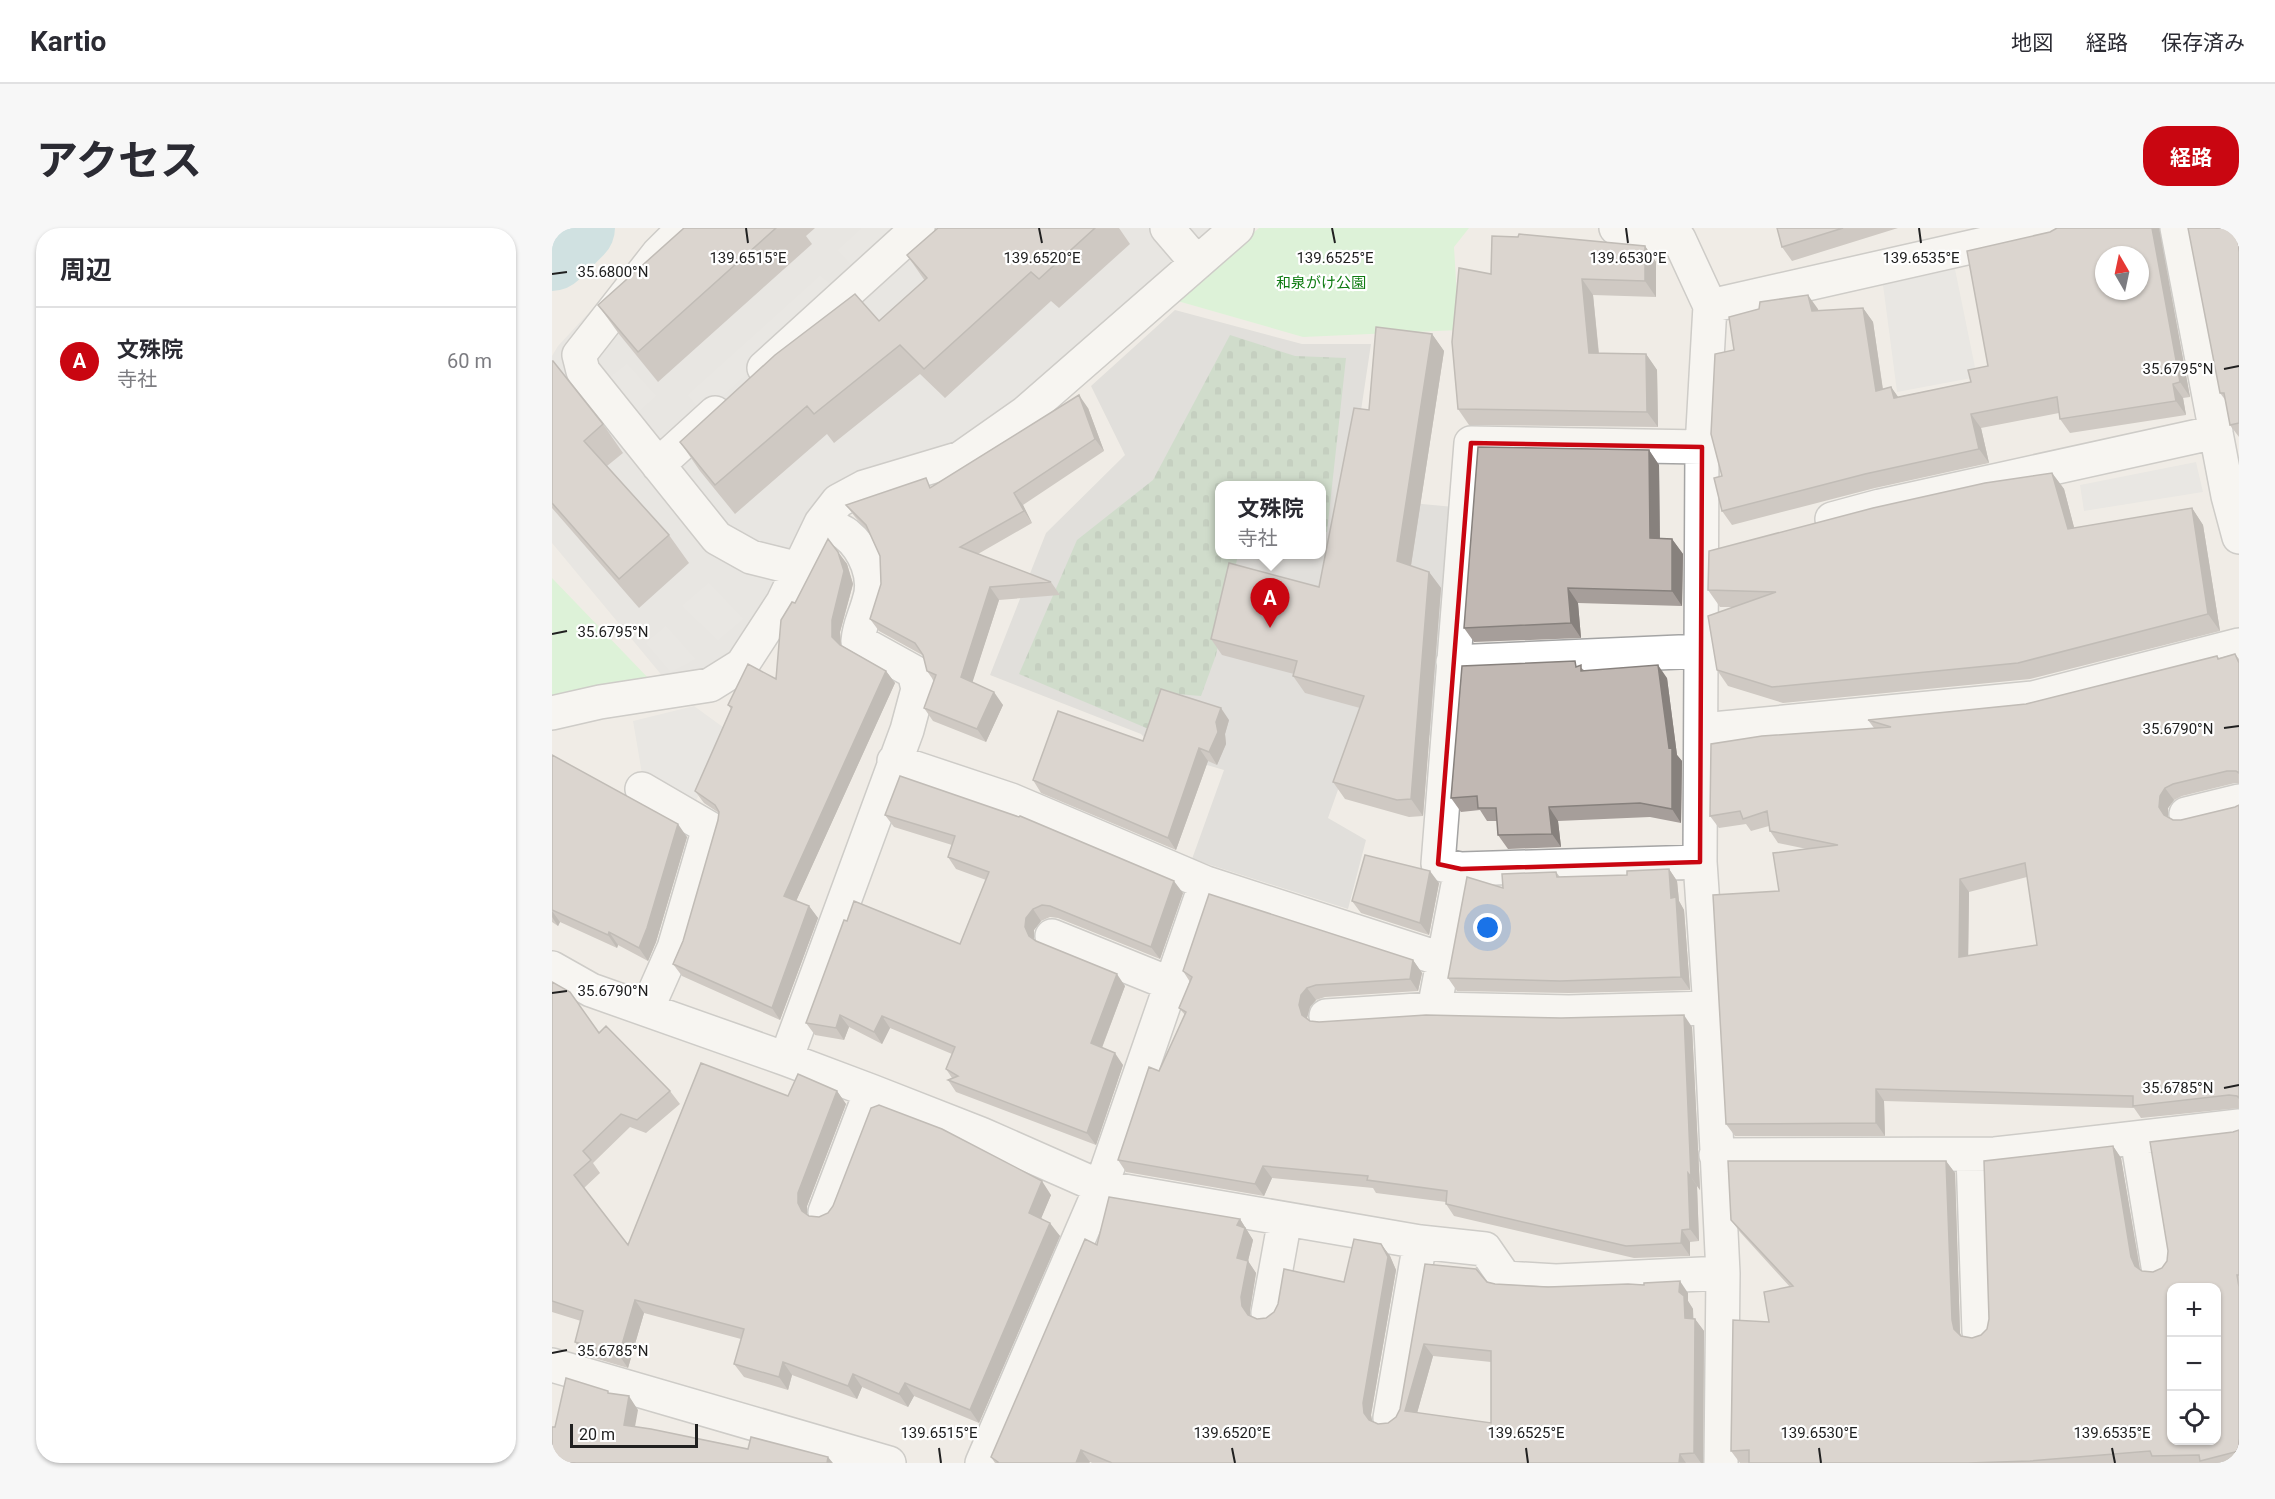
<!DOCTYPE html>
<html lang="ja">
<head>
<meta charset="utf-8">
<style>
  :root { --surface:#fff; --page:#f7f7f7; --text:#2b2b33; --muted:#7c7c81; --line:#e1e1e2; --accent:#c90611 }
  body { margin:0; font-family:Roboto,"Noto Sans JP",sans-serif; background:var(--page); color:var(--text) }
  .controls { position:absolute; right:18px; bottom:18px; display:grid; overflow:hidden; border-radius:12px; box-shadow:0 2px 4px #0004 }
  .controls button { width:54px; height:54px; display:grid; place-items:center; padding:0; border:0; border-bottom:2px solid var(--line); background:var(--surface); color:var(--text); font:30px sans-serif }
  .compass { position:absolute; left:1543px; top:18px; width:54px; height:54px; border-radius:50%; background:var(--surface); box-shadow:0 2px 4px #0004; rotate:351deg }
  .scale { position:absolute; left:18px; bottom:15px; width:128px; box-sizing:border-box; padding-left:6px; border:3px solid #202020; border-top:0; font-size:16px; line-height:21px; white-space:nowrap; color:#202020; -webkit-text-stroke:4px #fff; paint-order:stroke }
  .you { position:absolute; left:936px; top:700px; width:21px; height:21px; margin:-15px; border:4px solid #fff; border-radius:50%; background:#1a73e8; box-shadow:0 0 0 9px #1a73e833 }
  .badge { display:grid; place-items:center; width:39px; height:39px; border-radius:50%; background:var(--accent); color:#fff; font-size:20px; font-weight:700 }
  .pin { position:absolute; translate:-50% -50px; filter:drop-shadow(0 2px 3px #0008) }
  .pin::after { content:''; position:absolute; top:32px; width:21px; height:18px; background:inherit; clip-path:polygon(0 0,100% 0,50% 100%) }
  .popup { position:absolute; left:663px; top:253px; width:111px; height:78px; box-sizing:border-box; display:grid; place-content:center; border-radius:12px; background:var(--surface); filter:drop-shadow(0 2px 4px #0005); font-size:20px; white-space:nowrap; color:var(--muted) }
  .popup b { font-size:22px; color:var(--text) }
  .popup::after { content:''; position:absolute; left:50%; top:100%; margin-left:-12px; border:12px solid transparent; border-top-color:var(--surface) }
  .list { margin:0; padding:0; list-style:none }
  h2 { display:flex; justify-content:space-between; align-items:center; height:78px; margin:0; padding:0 24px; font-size:26px }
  h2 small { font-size:20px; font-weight:400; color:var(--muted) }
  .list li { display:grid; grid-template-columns:39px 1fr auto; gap:18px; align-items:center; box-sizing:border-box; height:108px; padding:0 24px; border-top:2px solid var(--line) }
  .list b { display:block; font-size:22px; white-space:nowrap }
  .list p { margin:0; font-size:20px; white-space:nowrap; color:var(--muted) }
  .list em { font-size:20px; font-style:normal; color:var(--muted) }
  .icon { flex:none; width:33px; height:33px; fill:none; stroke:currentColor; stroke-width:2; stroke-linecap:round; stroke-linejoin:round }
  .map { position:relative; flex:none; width:1687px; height:1235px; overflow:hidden; border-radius:24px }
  header { display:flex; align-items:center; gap:36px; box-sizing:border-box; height:84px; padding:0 30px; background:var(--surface); border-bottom:2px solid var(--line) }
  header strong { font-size:28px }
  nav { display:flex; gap:33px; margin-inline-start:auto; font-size:21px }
  .intro { display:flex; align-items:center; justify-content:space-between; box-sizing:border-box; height:144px; padding:0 36px }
  h1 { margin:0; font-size:42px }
  .button { padding:15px 27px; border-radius:24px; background:var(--accent); color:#fff; font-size:21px; font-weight:700 }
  main { display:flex; gap:36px; padding:0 36px }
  aside { flex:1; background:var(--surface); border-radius:24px; box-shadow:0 2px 4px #0004 }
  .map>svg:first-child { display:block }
  .residential { fill:#dedddd }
  .religious { fill:#cecece; fill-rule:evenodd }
  .cemetery { fill:url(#cemetery-stones) }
  .park { fill:#c6f8c7 }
  .parking { fill:#e0e0e0 }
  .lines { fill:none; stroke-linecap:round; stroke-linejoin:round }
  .river { stroke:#a8d3dc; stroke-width:76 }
  .minor-casing { stroke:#a4a4a4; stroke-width:36 }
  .minor { stroke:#fff; stroke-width:33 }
  .wall { fill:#a69e9a; fill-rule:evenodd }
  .shaded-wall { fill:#87817d }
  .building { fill:#c1b8b3; stroke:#87817d; stroke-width:1.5; fill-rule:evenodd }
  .marked { fill:none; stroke:#c90611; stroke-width:4.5; stroke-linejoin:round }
  .ticks { fill:none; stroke:#202020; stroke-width:2 }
  .labels { text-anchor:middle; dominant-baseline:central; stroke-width:4.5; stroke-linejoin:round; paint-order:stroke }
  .park-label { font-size:15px; fill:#0f7c12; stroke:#fff }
  .ticks-label { font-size:15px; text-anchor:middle; fill:#202020; stroke:#fff; stroke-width:4.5; stroke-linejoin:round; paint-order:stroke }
</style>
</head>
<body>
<header>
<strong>Kartio</strong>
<nav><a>地図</a><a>経路</a><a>保存済み</a></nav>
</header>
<div class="intro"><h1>アクセス</h1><a class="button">経路</a></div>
<main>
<aside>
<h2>周辺<small></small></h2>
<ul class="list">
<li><span class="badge">A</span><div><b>文殊院</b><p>寺社</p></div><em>60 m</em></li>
</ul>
</aside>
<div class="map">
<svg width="1687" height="1235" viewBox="0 0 1687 1235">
  <defs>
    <pattern id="cemetery-stones" width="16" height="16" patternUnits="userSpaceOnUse" patternTransform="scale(1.5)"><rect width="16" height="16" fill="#a8c8ab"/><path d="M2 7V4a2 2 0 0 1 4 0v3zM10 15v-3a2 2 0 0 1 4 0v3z" fill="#90ac93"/></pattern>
  </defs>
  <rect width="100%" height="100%" fill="#f0ece6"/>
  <path class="residential" d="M115,0H669L407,218L296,250L195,413L162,439L117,456L0,315V128L6,118Z"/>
  <path class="religious" d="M623,82L750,116H819L796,269L902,279L882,508L810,494L776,590L814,612L796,681L640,631L672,542L604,522L589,506L438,447L494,305L573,227L539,158ZM667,258H769V326H667Z"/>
  <path class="cemetery" d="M678,107L743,128L794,130L775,304L769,303V258H667V326L686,327L664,427L649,468L612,465L599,502L467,446L525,312L601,252Z"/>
  <path class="park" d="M707,0H917L902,19L907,102L751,109L622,72Z
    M0,350L100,454L0,472Z"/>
  <path class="parking" d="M310,0H350L303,41L286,22Z
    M1403,41L1425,149L1345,164L1331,57Z
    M268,48L287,63L151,185L136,167Z
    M75,136L104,168L80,189L52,154Z
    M1644,234L1651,264L1532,283L1528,257Z
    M157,355L191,391L166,412L130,378Z
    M114,398L143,431L119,444L94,415Z
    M142,478L175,502L144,573L90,546L81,493Z"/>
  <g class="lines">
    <path class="river" d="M0,25L25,0"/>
    <g class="minor-casing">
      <path id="minor" d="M132,0L106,26L27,127L31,143L165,310L199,329L247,341
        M615,0L645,35
        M1064,0L1127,11L1158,78L1150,219L1148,634L1158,780L1171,1045L1169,1235
        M1625,0L1676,268L1687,309
        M1158,78L1503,0
        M212,140L366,0
        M106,237L163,185
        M1280,291L1328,278L1664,204
        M901,434L1150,423
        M0,485L48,474L158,457L190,437L231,374L269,295L286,273L312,259L409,230L473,185L685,0
        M1150,502L1481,470L1687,417
        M342,533L459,572L654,655L892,732
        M90,561L157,600L122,720L95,781
        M1634,586L1687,573
        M1148,634L909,641L886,636L919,215L1150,219
        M500,708L619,756
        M0,740L39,762L234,831L319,863L429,906L549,959L868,1014L933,1021L953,1050L1004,1053L1171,1045
        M882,781L909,641
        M774,788L882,781L1017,784L1158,780
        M234,831L355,502L366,461L362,444L306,413C307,398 313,388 317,373C325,350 313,321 294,306C288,301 276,298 269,295
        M1585,910L1606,1038
        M1164,927L1443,926L1687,898
        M1421,927L1427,1104
        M273,984L319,863
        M716,1085L733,991
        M0,1137L337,1235
        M838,1190L868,1014
        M430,1235L549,959L654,655"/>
    </g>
    <use href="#minor" class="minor"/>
  </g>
  <path class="wall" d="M132,0H263L254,8L260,16L106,154L67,106L46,77Z
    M386,0H567L578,16L507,80L499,73L393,170L368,146L282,215L275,206L183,286L148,243L128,214L327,93L373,53L355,27Z
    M1225,0H1346L1240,33L1230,19Z
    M1607,0L1638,169L1631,170L1634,187L1518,205L1508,191L1507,185L1429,200L1437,235L1323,260L1180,297L1170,283V248L1182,122L1266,81V83L1311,80L1321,94L1331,161L1339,159L1346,169L1419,154L1436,138L1498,4Z
    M1687,0V209L1678,197L1674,173L1668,165Z
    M1093,18L1104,34V69L1041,67L1047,125L1094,126L1105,142L1106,199L917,197L906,181L939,46Z
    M880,106L892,123L859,338L877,344L889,360L871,588L857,589L793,571L781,554L808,480L753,465L741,448L742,446L670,427L659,411L767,359L817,182Z
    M0,133L51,196L71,225L55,238L117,307L137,335L87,380L0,280Z
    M536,180L552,223L471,277L480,295L426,326L499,354L508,367L447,372L420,454L451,477L434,514L381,493L372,480L382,453L375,443L372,428L327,403L318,391L329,356L328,328L317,304L303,289L294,277L380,259Z
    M1097,222L1107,237L1108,310L1120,311L1131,326L1130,378L1026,375L1029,410L922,414L912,400Z
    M1500,245L1512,261L1522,300L1640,280L1651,297L1668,403L1478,451L1231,475L1176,458L1165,442L1183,379H1168L1156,362Z
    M286,324L295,336L301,356L288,404L289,417L334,443L343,455L244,673L257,678L266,690L228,792L130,748L121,736L131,713L166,592L167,585L152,575L143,563L179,481L176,477L224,451L243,375Z
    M1683,426L1687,431V555H1683L1630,568L1622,572L1616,580V589L1621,592H1629L1683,579L1687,577V880L1589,890L1582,880L1332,873L1333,908H1183L1174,896L1227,663L1255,621L1226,615L1218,603L1217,598L1199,603L1194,596L1167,600L1158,588L1322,500L1316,492L1474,476L1665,428L1667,430ZM1475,649L1485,717L1416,728L1417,664Z
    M1027,438L1033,443L1115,450L1125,527L1130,533L1129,595L1098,589L1006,593L1009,619L956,621L946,607L945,593H935L928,582L909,584L899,570Z
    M677,492L673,506L674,516L665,537L656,533L624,622L489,565L481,552L591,513Z
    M0,527L135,609L104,714L96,733L66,717L65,720L8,694L6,698L0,694Z
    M333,587L631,665L608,731L506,690L498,689L489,693L482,702V711L484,713L573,758L550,820L571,837L544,917L404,864L396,852L400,850L394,841L400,826L338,800L330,816L297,799L292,812L263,807L254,795L408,716L434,652L404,641L396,629L400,617L342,599Z
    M1117,641L1125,653L1127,673L1132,682L1138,762L1017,765L905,763L896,750L951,660L1004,644L1008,649L1075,647Z
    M887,655L877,707L809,685L800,673Z
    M861,732L870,745L866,763L773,769L764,772L758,779L755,790L758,793L767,794L1140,799L1148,962L1145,958L1147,1013L1138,1014V1028L1082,1030L902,988L894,976V974L824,965L821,960L720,950L712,968L574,944L566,932L633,787L627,780L638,754L631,743Z
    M0,754L47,805L118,863L128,876L94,905L78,899L41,935L48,945L32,960L76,1017L236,868L285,863L294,876L255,978V987L257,988L267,989L499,967L489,990L508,1008L427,1195L362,1168L356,1179L310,1159L305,1171L240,1147L236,1162L192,1149L182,1136L189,1111L92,1085L76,1140L32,1127L23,1114L29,1093L0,1084Z
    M1687,902V1235H1188L1179,1223L1217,1094L1238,1059L1188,1004L1179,992L1394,933L1403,945L1408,1105L1409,1108L1420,1110L1429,1107L1435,1101L1561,918L1569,930L1588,1041L1590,1043L1601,1044L1610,1040L1615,1033L1681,904Z
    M688,991L701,1012L696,1033L704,1045L698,1082V1088L705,1091L714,1090L792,1054L829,1016L838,1028L844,1042L819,1187L820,1193L826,1196L836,1195L844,1189L848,1181L873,1036L943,1056L1136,1065V1073L1141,1081V1091H1143L1152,1103L1151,1235H540L538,1234L537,1235H443L439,1229L545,1017ZM881,1128L939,1134V1195L865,1185Z"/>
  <path class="shaded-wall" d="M1600,0H1607L1638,169L1628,154Z
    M1093,18L1104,34V69L1093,53Z
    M1030,51L1041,67L1048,140L1037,125Z
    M1256,67L1266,81L1269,97L1260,83Z
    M1311,80L1321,94L1333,177L1324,163Z
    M880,106L892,123L857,350L845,333Z
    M1094,126L1105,142L1106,199L1095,184Z
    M1621,156L1631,170L1634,187L1624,173Z
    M1339,159L1349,173L1342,170Z
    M527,167L536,180L552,223L543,211Z
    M1419,186L1429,200L1437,235L1427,221Z
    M1097,222L1107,237L1108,325L1098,310Z
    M1500,245L1512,261L1527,318L1516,301Z
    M462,265L471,277L480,295L472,283Z
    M1640,280L1651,297L1668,403L1656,386Z
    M1120,311L1131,326L1130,378L1120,363Z
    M286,324L295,336L301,356L288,404L289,421L280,409V392Z
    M877,344L889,360L871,588L859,571Z
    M438,359L447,372L418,462L409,449Z
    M1016,360L1026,375L1029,410L1019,395Z
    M1106,437L1115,450L1125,527L1130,533L1129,595L1120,581L1117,520Z
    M334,443L343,455L241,680L232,668Z
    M442,464L451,477L434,514L425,501Z
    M669,480L677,492L673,506L674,516L665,537L657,524L664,494Z
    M647,520L656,533L624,622L616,610Z
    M1613,560L1622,572L1616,580V591L1612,587L1607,579L1608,568Z
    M997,579L1006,593L1009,619L1000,606Z
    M126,596L135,609L104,714L96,733L87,720Z
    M1117,641L1125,653L1127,673L1132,682L1138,762L1129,749L1119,670Z
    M878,643L887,655L877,707L868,695Z
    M1408,651L1417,664L1416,741L1407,729Z
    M622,653L631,665L608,731L599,719Z
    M257,678L266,690L228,792L220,780Z
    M481,681L489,693L482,702V711L477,708L473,699L474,690Z
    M0,683L8,694L6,698L0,689Z
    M57,704L66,717L65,720L56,707Z
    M861,732L870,745L866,763L858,751Z
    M565,746L573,758L547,827L539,815Z
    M755,760L764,772L758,779L755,790L759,799L750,787L747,777L749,767Z
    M288,787L297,799L292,812L284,800Z
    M1132,787L1140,799L1148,962L1139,949Z
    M330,788L338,800L330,816L322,804Z
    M563,825L571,837L544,917L535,905Z
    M1324,861L1332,873L1333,908L1324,895Z
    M285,863L294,876L255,978V988L250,983L246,975V965Z
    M1561,918L1569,930L1588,1042L1583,1038L1579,1029Z
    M1394,933L1403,945L1408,1105L1411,1113L1402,1101L1400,1092Z
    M711,938L720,950L712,968L703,956Z
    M1136,945L1145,958L1147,1013L1138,1001Z
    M490,953L499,967L486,998L477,985Z
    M688,991L701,1012L696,1033L704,1045L698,1082V1091L690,1078L685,1030V997Z
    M498,995L508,1008L427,1195L418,1182Z
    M1130,1002L1138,1014V1028L1129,1015Z
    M829,1016L838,1028L844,1042L819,1187L821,1197L812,1185L811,1175Z
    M1128,1053L1136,1065V1073L1141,1081L1142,1103L1133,1090L1127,1064Z
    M83,1072L92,1085L76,1140L67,1127Z
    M1143,1091L1152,1103L1151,1235H1149L1142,1225Z
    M872,1116L881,1128L862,1196L853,1183Z
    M231,1134L240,1147L236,1162L227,1149Z
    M301,1146L310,1159L305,1171L296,1158Z
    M353,1155L362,1168L356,1179L347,1166Z
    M77,1168L86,1182L81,1210L72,1197Z
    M529,1222L538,1234L537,1235H524Z
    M1128,1226L1134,1235H1127Z
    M276,1229L281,1235H275Z"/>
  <path class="building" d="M132,0H224L86,124L46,77Z
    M386,0H543L487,51L479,44L372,141L348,117L262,186L255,178L163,257L128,214L223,127L303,66L327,93L375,50L355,27Z
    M1225,0H1291L1230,19Z
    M1505,0H1600L1628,154L1621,156L1624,173L1508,191L1505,169L1419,186L1427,221L1313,246L1170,283L1162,250L1170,248L1159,206L1163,126L1182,122L1177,89L1207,81L1208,74L1256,67L1260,83L1311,80L1324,163L1339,159L1342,170L1419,154L1416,142L1436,138L1415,23L1498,4ZM1552,27H1588V63H1552Z
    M1636,0H1687V195L1678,197L1672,165H1668Z
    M967,6L1093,18V53L1030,51L1037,125L1094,126L1095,184L906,181L900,114L907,40L939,46L940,8L966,9Z
    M824,99L880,106L845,333L877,344L859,571L845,572L781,554L812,468L741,448L745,433L659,411L677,335L767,359L802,180L817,182Z
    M0,133H1L51,196L32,213L117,307L67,351L0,275Z
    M527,167L543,211L462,265L472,283L408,319L499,354L438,359L409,449L442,464L425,501L372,480L384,447L375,443L371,427L363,415L318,391L329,356L328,328L314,297L294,277L374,250L378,260Z
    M926,219L1097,222L1098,310L1120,311V363L1016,360L1019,395L912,400Z
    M1500,245L1516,301L1640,280L1656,386L1466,435L1220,459L1165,442L1156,388L1224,364L1156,362L1157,323L1321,280L1433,255Z
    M276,311L286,324L292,343L280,392V409L288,417L334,443L232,668L257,678L220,780L121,736L131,713L166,592L167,584L163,577L143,563L180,479L176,477L196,436L224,451L229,392L240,374L243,375Z
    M1683,426L1687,435V545L1684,543H1675L1621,556L1613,560L1608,568L1607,579L1612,587L1621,592H1629L1683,579L1687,577V870L1685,868L1677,867L1581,878V868L1324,861V895L1174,896L1161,667L1227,663L1221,625L1286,617L1218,603L1215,583L1191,591L1188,583L1158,588L1159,516L1210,508L1339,499L1316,492L1474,476L1665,428L1666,431ZM1473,635L1485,717L1407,729L1408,651Z
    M1023,433L1024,439L1029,437V443L1106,437L1117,520L1120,519V581L1088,575L997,579L1000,606L946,607L944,580H926L925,568L899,570L910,438Z
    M609,461L669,480L664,494L666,504L657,524L647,520L616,610L481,552L506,483L591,513Z
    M0,527L126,596L95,700L87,720L57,704L56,707L0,682Z
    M348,548L467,589L468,588L622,653L599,719L498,678L490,677L481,681L474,690L473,699L477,708L484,713L565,746L539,815L563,825L535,905L396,852L406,848L394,841L403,819L330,788L322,804L288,787L284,800L254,795L292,692L295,693L302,673L408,716L437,644L396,629L403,608L333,587Z
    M813,627L878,643L868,695L800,673Z
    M1117,641L1119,670L1124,669L1129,749L1008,753L896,750L915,649L951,660L950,646L1004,644L1005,649L1075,647V643Z
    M657,666L861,732L858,751L764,757L755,760L749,767L747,777L750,787L758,793L767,794L874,787L1009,790L1132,787L1139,949L1136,945L1138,1001L1130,1002L1129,1015L1074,1018L894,976L895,963L815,952L816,948L711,938L703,956L566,932L597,839L607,843L634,784L627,780L640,749L631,743Z
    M0,754L18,764L47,805L54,798L118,863L85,892L69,886L31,923L39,932L22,947L76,1017L149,835L236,868L246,846L285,863L246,965V975L250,983L257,988L267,989L276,985L281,978L319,880L327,877L390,901L490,953L477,985L498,995L418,1182L353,1155L347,1166L301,1146L296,1158L231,1134L227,1149L182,1136L192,1101L83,1072L67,1127L23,1114L31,1083L0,1073Z
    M1687,902V1047H1685L1687,1059V1223L1648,1233L1647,1227L1600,1228L1598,1223L1478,1233L1416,1235H1197V1222L1179,1223L1181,1092L1217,1094L1212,1064L1241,1058L1179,992L1176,933H1394L1400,1092L1402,1101L1409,1108L1420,1110L1429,1107L1435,1101L1437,1091L1432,933L1561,918L1579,1029L1583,1038L1590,1043L1601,1044L1610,1040L1615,1033L1616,1023L1598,914L1681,904ZM1620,1059H1665V1212H1620Z
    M557,969L688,991L685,997L693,1000L685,1030L696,1033L689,1069L690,1078L696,1087L705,1091L714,1090L722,1084L726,1076L732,1041L792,1054L802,1011L829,1016L836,1029L811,1175L812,1185L817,1192L826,1196L836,1195L844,1189L848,1181L873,1036L924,1041L935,1054L943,1056L996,1059L1076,1056L1092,1057V1055L1128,1053L1127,1064L1132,1068L1133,1090L1143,1091L1142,1225L1128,1226L1127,1235H560L529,1222L524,1235H445L446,1234L439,1229L533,1011L545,1017ZM872,1116L939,1123V1195L853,1183Z
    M14,1150L56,1163V1165L77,1168L72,1197L99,1201L196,1221L199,1209L276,1229L275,1235H0V1199H3Z"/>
  <path d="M0 0H1687V1235H0ZM919,215L1150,219L1148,634L909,641L886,636Z" fill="#f0ece6" fill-opacity=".55" fill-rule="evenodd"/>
  <path class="marked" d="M919,215L1150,219L1148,634L909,641L886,636Z"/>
  <path class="ticks" d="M194,0L196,15M487,0L490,15M780,0L783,15M1074,0L1076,15M1367,0L1369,15M0,46L15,44M1672,141L1687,138M0,406L15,403M1672,500L1687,498M0,765L15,763M1672,860L1687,857M0,1125L15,1122M387,1220L389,1235M680,1220L683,1235M974,1220L976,1235M1267,1220L1269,1235M1560,1220L1563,1235"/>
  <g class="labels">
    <g class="park-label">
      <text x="769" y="55">和泉がけ公園</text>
    </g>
  </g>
  <g class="ticks-label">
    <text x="196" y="35">139.6515°E</text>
    <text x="490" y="35">139.6520°E</text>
    <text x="783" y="35">139.6525°E</text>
    <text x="1076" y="35">139.6530°E</text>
    <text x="1369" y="35">139.6535°E</text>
    <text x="61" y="49">35.6800°N</text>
    <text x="1626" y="146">35.6795°N</text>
    <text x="61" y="409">35.6795°N</text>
    <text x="1626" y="506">35.6790°N</text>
    <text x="61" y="768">35.6790°N</text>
    <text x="1626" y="865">35.6785°N</text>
    <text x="61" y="1128">35.6785°N</text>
    <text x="387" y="1210">139.6515°E</text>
    <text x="680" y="1210">139.6520°E</text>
    <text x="974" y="1210">139.6525°E</text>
    <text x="1267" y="1210">139.6530°E</text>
    <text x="1560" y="1210">139.6535°E</text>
  </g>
</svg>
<div class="controls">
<button>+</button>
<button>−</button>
<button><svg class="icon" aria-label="locate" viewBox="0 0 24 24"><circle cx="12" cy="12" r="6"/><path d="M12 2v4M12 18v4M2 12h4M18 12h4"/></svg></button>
</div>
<svg class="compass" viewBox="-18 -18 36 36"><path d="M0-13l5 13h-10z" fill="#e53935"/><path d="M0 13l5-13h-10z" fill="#7c7c81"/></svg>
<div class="scale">20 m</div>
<div class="you"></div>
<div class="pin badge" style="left:718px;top:400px">A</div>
<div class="popup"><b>文殊院</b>寺社</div>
</div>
</main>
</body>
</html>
